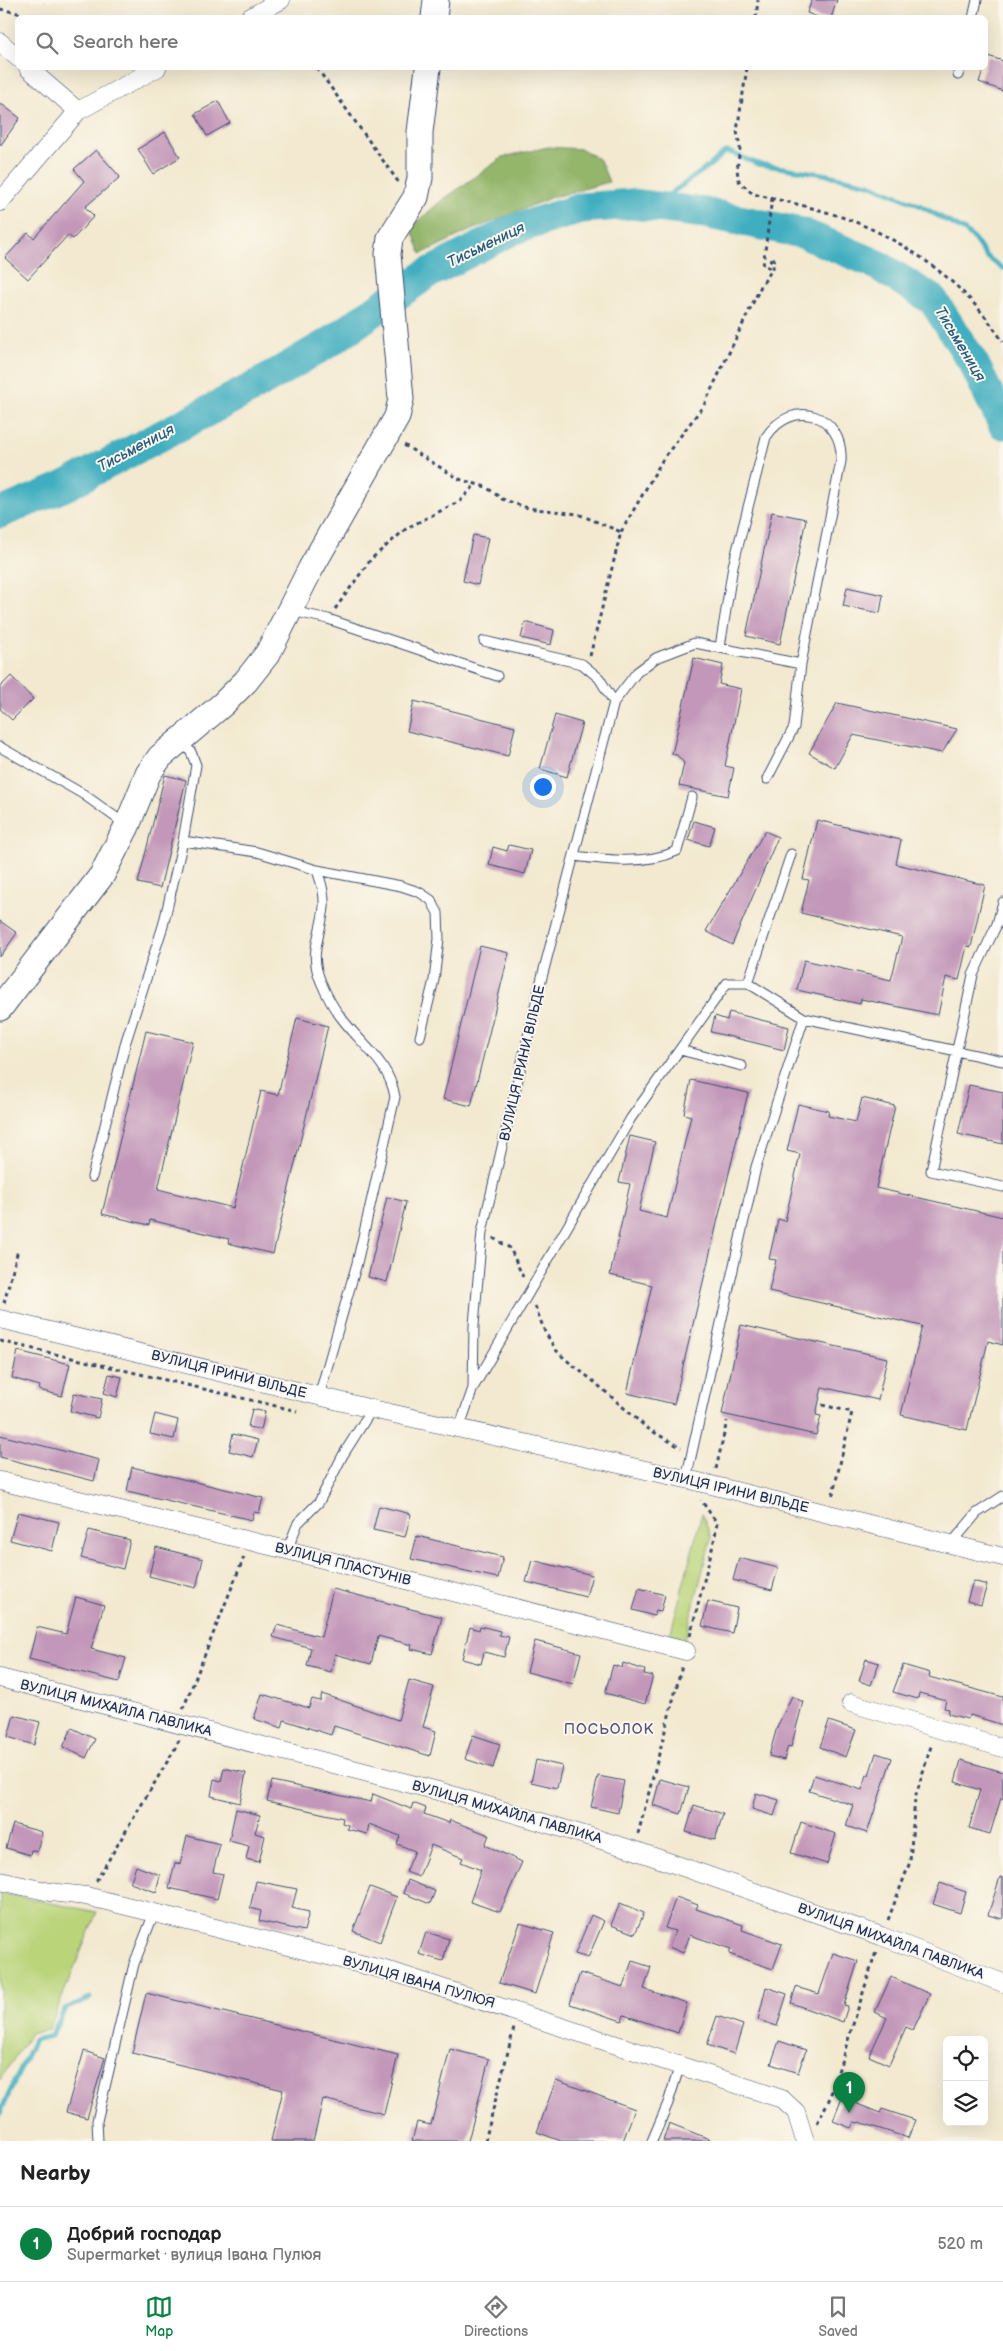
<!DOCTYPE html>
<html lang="en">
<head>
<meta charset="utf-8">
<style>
  :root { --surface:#fff; --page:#f6f6f6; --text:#222; --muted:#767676; --line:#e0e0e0; --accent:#0b8043 }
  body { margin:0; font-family:"Balsamiq Sans",sans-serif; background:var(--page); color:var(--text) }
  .controls { position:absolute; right:15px; bottom:15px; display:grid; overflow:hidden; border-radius:8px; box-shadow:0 5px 20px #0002 }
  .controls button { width:45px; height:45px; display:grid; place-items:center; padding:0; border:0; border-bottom:1px solid var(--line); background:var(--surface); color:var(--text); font:25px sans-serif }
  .you { position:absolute; left:542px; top:786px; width:18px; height:18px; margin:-12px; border:4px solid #fff; border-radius:50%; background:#1a73e8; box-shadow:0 0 0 8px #1a73e833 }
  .badge { display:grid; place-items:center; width:32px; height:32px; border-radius:50%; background:var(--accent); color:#fff; font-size:16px; font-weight:700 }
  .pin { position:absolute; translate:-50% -41px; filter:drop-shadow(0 1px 2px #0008) }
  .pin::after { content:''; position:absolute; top:26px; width:18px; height:15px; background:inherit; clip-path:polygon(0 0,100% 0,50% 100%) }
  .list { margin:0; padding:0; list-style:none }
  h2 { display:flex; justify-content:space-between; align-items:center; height:65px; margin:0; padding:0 20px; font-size:21px }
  h2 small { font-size:16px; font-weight:400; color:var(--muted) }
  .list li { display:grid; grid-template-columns:32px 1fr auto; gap:15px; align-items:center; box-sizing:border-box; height:75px; padding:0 20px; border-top:1px solid var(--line) }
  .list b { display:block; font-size:19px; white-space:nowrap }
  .list p { margin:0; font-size:16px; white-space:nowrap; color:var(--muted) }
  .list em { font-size:16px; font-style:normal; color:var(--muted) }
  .icon { flex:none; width:28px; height:28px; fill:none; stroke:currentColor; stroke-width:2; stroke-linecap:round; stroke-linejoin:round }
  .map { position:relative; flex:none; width:1003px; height:2141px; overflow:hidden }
  .search { position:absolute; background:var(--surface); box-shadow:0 5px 20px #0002; left:15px; right:15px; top:15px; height:55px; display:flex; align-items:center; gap:12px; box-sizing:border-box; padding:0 18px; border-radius:8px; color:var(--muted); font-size:19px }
  .sheet { height:140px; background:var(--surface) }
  nav { display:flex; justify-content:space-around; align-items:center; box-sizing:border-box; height:70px; border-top:1px solid var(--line); background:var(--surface); font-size:14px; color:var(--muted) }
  nav a { display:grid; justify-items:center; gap:2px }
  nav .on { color:var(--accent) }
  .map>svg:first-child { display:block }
  .green { fill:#bad47a; stroke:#6a826c }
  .forest { fill:#93b66a; stroke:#577264 }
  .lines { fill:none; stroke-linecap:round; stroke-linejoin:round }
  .stream { stroke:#41aec0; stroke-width:5 }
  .river { stroke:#41aec0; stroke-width:31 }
  .building { fill:#c297b9 }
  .lane-casing { stroke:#3b4b6f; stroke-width:11 }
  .street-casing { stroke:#3b4b6f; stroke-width:19 }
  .secondary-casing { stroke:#3b4b6f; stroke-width:27 }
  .path { stroke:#3b4b6f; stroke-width:3; stroke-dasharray:4 4; stroke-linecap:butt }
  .lane { stroke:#fff; stroke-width:9 }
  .street { stroke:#fff; stroke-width:18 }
  .secondary { stroke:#fff; stroke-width:25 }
  .labels { text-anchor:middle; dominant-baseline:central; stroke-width:4; stroke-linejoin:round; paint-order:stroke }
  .street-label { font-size:14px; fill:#1b2f5e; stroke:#fbf7ec }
  .water-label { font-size:15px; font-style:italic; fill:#285b80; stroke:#fbf7ec }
  .neighbourhood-label { font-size:15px; letter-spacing:1px; fill:#55537e; stroke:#fbf7ec }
</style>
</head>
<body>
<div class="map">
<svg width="1003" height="2141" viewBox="0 0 1003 2141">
  <rect width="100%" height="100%" fill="#fbf7ec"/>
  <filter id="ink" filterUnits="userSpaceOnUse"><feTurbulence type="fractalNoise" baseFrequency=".02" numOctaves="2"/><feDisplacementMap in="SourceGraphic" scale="10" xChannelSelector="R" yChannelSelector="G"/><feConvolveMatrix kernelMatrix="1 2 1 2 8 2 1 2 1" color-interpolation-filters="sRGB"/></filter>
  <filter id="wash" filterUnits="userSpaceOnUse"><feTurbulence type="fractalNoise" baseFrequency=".0096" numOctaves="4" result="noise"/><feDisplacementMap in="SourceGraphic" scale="20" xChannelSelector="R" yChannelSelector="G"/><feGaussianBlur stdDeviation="1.12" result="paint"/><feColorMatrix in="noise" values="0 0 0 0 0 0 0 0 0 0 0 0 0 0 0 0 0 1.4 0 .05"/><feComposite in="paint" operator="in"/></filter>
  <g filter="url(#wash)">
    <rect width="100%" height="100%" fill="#f3e9d0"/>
    <path class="green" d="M702,1513L711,1538L685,1639L670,1635Z
      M0,1893L97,1912L49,2029L30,2034L0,2080Z"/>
    <path class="forest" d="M548,147L582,149L600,160L609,182L550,198L469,231L421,254L411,227L441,201L503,157Z"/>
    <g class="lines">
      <path class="stream" d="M652,207L709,166L725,152H729L758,164L823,174L869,184L919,205L965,231L974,239L986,256L1003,269
        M0,2113L34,2040L51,2036L65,2009L90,1998"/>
      <path class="river" d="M0,513L63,487L250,389L330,342L427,274L512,230L582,208L632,204L705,213L802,233L874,263L933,300L974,364L1003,424"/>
    </g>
    <g id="blocks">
      <path class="building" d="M812,0H837L831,18H820L807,13Z
        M988,56L1003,61V91L979,82Z
        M218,101L230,123L207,136L195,114Z
        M0,103L20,118L0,146Z
        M165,132L180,157L153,174L138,149Z
        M96,150L120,177L85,207L94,216L73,239L68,235L28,279L5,258L28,233L34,238L84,181L74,169Z
        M772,512L806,519L780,644L746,636Z
        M473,535L488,538L478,585L463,581Z
        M847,587L883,595L880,613L843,606Z
        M525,622L554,630L551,645L521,638Z
        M694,658L723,665L719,684L741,689L725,766L734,768L728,796L679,786L684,763L677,755L672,754Z
        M11,676L33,699L12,720L0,709V687Z
        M414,701L515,727L508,756L407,731Z
        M837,703L957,729L942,753L853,735L835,768L809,753Z
        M555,715L582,723L567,777L540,769Z
        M165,775L186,780L160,888L138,883Z
        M817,820L901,840L896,864L985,885L971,947L967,946L959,980L946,977L938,1015L861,999L860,1004L797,990L804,960L891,980L902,937L801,913L809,880L803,879Z
        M694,821L715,827L709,846L688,840Z
        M765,831L778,837L732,945L706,931Z
        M509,845L531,850L525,874L489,865L493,847L507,851Z
        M0,921L17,933L0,957Z
        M480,946L509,953L471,1106L443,1099Z
        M729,1012L789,1027L784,1050L711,1032L715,1016L727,1020Z
        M297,1018L328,1026L273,1254L228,1243L229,1239L150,1220L149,1225L102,1214L146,1031L193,1042L158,1189L233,1208L261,1091L278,1095Z
        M691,1080L748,1093L674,1404L627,1393L652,1285L610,1275L630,1184L619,1182L630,1136L655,1142L639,1211L667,1218L691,1116L684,1114Z
        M969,1085L1003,1092V1144L958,1134Z
        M862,1098L895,1106L876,1188L1003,1217V1345L988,1341L967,1430L901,1415L922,1326L769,1291L776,1260L769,1259L778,1219L785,1221L800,1154L787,1151L798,1104L829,1111L828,1116L856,1122Z
        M387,1197L406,1202L387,1282L368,1277Z
        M741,1325L887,1358L878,1400L822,1387L816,1415L821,1416L816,1435L722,1414Z
        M18,1351L70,1364L62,1396L39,1390L40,1386L12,1378Z
        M109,1374L122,1377L117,1397L104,1393Z
        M74,1393L102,1399L98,1418L70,1411Z
        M252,1409L265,1412L261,1430L248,1427Z
        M155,1414L178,1420L174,1439L150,1434Z
        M233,1434L258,1440L253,1457L229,1451Z
        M0,1435L99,1460L94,1481L0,1457Z
        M132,1467L263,1498L259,1513L254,1512L252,1520L127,1491Z
        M379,1506L411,1514L405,1537L373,1530Z
        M18,1512L59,1522L52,1551L10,1540Z
        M89,1530L130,1540L123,1569L81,1558Z
        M417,1536L503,1557L498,1578L411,1559Z
        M156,1547L203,1559L196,1588L149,1576Z
        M739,1558L778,1568L772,1590L733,1580Z
        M532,1560L592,1575L586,1597L526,1582Z
        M973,1581L987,1585L981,1605L967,1601Z
        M639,1588L665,1595L661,1611L656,1610L654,1616L633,1610Z
        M333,1589L442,1617L432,1654L411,1649L412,1645L378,1636L371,1664L335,1654L331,1672L307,1666L311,1648L273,1637L277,1625L321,1637Z
        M76,1597L104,1605L91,1649L126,1658L119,1682L29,1659L37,1627L66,1634Z
        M708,1601L737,1608L732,1633L702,1626Z
        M480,1626L500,1631L499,1635L509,1637L504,1657L484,1652L481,1664L462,1659L470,1627L479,1630Z
        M535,1641L581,1653L573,1684L527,1672Z
        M866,1659L879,1663L871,1685L859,1681Z
        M623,1663L645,1670L644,1674L653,1676L645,1704L605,1693L613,1665L622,1668Z
        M903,1665L930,1673L929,1677L1003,1697V1725L970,1715L968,1719L948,1714L949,1709L944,1708L946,1700L919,1693L918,1699L893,1692Z
        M409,1680L434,1687L423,1727L436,1731L430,1756L334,1726L331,1735L284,1720L282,1728L254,1719L262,1694L309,1708L312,1699L320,1701L322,1694L398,1720Z
        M792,1696L803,1702L791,1747L788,1746L784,1760L769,1756L777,1727Z
        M14,1715L40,1722L34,1745L8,1737Z
        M829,1721L856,1730L846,1757L820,1747Z
        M72,1728L95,1739L86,1758L63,1747Z
        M473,1735L500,1744L493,1768L465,1759Z
        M876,1753L892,1758L867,1833L846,1826L853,1805L809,1791L814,1775L862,1790L867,1775H869Z
        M536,1760L562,1766L557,1788L531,1782Z
        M961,1760L1003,1772V1799L1001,1798L990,1834L969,1828L980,1790L955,1782Z
        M224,1768L246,1773L240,1803L211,1796L214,1779L221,1781Z
        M598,1776L624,1781L618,1813L591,1807Z
        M660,1779L689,1787L681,1814L653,1805Z
        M272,1781L371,1802L373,1794L411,1809L413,1803L426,1808L424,1814L449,1823L450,1820L489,1835L485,1845L522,1862L500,1912L470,1902L481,1870L461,1862L463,1858L431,1845L419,1877L406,1872L415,1851L397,1844L400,1836L369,1824L367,1834L347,1829L348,1825L342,1823L343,1818L267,1801Z
        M756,1793L779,1800L774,1816L752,1809Z
        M694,1805L723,1814L715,1840L686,1832Z
        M236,1809L260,1815L255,1833L265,1836L259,1862L246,1859L249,1846L229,1841Z
        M801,1822L836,1834L827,1864L791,1853Z
        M13,1824L42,1832L37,1852L31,1850L30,1855L6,1848Z
        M187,1836L220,1844L213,1872L223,1874L217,1899L169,1888L175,1863L180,1864Z
        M136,1866L160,1875L156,1892L130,1883Z
        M1000,1877L1003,1878V1919L988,1915Z
        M408,1880L435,1891L430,1904L403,1893Z
        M256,1881L297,1889L292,1908L309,1912L304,1931L259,1921L261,1911L250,1908Z
        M940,1883L966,1892L960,1913L933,1904Z
        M370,1887L397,1897L380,1942L353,1931Z
        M676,1897L698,1905L696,1909L743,1925L742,1930L782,1944L773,1969L729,1954L731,1949L690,1935L683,1953L669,1947L675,1931L665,1928Z
        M620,1903L644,1913L635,1934L611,1925Z
        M591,1915L604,1921L588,1958L575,1954Z
        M520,1923L554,1933L535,1994L499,1983Z
        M426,1932L449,1939L443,1961L419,1954Z
        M833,1953L858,1961L844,2005L848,2006L843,2022L791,2003L796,1987L819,1994Z
        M632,1961L651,1967L644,1989L687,2003L678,2033L624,2015L622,2021L570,2004L580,1973L623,1987Z
        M891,1977L930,1994L913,2030L906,2027L889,2065L869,2056L887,2018L875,2012Z
        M766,1987L787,1994L777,2026L758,2020Z
        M146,1993L398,2055L384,2114L323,2099L313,2141H271L283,2090L132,2053Z
        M717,2016L743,2025L734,2054L707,2045Z
        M779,2041L806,2050L798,2073L771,2064Z
        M450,2049L489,2059L468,2141H412L417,2122L431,2125Z
        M84,2051L105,2058L87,2118L66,2112Z
        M556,2080L635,2109L623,2141H561L537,2132Z
        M842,2098L880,2113L882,2109L915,2120L908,2138L859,2122L858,2123L854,2122L851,2128L833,2121Z
        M669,2123L709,2139V2141H663Z"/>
    </g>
  </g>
  <g filter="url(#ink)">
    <use href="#blocks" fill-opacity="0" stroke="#3b4b6f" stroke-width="1"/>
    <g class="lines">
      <g class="lane-casing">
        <path id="lane" d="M973,18L977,0
          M958,75L960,68
          M292,611L328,619L497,676
          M484,641L582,664L599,678L614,702
          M720,647L733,566L766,437C792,397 844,414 841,461L801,664L794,727L767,779
          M0,747L83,794L125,824
          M183,841L257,852L317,870L401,886L419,892L431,900L438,913L439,939L434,980L420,1037
          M574,856C606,860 646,865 677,851L692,797
          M317,870C321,882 325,894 324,907C321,936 308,953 321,982C326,994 332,1006 340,1016C360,1044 389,1061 395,1097L357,1263L319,1396
          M1003,902L997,924L973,975L931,1171L1003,1187
          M748,983L791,854
          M804,1018L1003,1061
          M680,1050L742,1066
          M92,1177L126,1041L163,926L183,841L196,765L191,752L181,741
          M473,1388L631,1118L727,983H748L804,1018L756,1167L686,1479
          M459,1429L473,1388L474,1325L482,1232L542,977L614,702L637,672L656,658L695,643L801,664
          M951,1544L977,1513L1003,1496
          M287,1550L298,1523L319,1502L343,1455L372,1409
          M98,2141L97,2121L134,1964L154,1913
          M652,2141L668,2103L680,2065"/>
      </g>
      <g class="street-casing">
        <path id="street" d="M249,18L281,0
          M0,42L18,58
          M28,68L78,111
          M0,202L78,111L157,68
          M0,1319L372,1409L695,1481L1003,1557
          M0,1481L287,1550L686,1651
          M0,1678L442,1792L634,1850L881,1936L1003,1983
          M851,1703L1003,1748
          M0,1881L50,1892L86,1896L393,1972L782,2099L796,2112L805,2141"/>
      </g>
      <g class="secondary-casing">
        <path id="secondary" d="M434,18L436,0
          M0,1008L102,875L127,826L148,774L160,757L223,704L246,681L268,653L311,568L397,417L401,399L388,254L390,238L416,197L420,178V132L428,68"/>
      </g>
      <path class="path" d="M0,9L40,18
        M756,18L758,0
        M317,68L399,183
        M747,68L737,131L740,148L737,170L739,181L753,194C788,202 827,210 860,224C917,248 970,289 1003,342
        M771,258L769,267L763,266L772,198
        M404,445L459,479L486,487L502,499L528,508L578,514L621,532
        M335,609L371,559L407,528L460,501L476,484
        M590,656L621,532L663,459L704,405L761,286L773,268L774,259L771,258
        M493,1238L510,1248L523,1277
        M4,1303L18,1250
        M535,1306L545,1332L556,1350L565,1359L592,1380L647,1428L681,1448
        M0,1341L297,1411
        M822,1405L852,1412L832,1498
        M716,1469L727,1421
        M690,1636L715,1537L717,1523L701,1500
        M183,1709L244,1557
        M638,1834L682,1666
        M96,1881L176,1747L179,1740
        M888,1920L910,1862L915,1798L932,1743
        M817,2123L829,2100L876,1952
        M485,2141L514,2028"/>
      <use href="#lane" class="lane"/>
      <use href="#street" class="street"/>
      <use href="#secondary" class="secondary"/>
    </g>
  </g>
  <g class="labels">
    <g class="street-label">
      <text transform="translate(522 1063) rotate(-77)">ВУЛИЦЯ ІРИНИ ВІЛЬДЕ</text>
      <text transform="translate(229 1374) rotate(14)">ВУЛИЦЯ ІРИНИ ВІЛЬДЕ</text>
      <text transform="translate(731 1490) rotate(13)">ВУЛИЦЯ ІРИНИ ВІЛЬДЕ</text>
      <text transform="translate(343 1564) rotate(14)">ВУЛИЦЯ ПЛАСТУНІВ</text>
      <text transform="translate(116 1708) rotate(14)">ВУЛИЦЯ МИХАЙЛА ПАВЛИКА</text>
      <text transform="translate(507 1812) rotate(16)">ВУЛИЦЯ МИХАЙЛА ПАВЛИКА</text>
      <text transform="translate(891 1941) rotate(20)">ВУЛИЦЯ МИХАЙЛА ПАВЛИКА</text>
      <text transform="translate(419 1982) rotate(16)">ВУЛИЦЯ ІВАНА ПУЛЮЯ</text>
    </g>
    <g class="water-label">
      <text transform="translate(486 245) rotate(-26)">Тисьмениця</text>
      <text transform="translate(960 344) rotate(59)">Тисьмениця</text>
      <text transform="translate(136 448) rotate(-28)">Тисьмениця</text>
    </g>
    <g class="neighbourhood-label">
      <text x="609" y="1729">ПОСЬОЛОК</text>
    </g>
  </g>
</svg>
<div class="controls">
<button><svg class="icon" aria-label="locate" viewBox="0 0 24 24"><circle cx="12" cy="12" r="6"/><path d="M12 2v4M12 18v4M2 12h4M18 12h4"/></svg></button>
<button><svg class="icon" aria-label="layers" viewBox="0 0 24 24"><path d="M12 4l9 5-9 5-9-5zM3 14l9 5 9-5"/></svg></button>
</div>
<div class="you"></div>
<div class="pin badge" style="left:849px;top:2113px">1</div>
<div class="search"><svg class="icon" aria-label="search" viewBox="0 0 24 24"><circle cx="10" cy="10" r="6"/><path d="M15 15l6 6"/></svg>Search here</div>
</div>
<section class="sheet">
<h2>Nearby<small></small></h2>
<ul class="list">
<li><span class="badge">1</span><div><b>Добрий господар</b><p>Supermarket · вулиця Івана Пулюя</p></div><em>520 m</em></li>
</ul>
</section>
<nav>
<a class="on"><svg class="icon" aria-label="map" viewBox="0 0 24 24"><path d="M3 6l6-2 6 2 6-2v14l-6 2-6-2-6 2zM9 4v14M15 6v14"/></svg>Map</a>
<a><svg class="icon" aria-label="directions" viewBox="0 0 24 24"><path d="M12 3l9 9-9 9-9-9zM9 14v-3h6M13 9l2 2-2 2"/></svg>Directions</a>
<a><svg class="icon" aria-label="saved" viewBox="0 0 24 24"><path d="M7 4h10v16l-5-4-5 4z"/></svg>Saved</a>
</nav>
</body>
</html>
